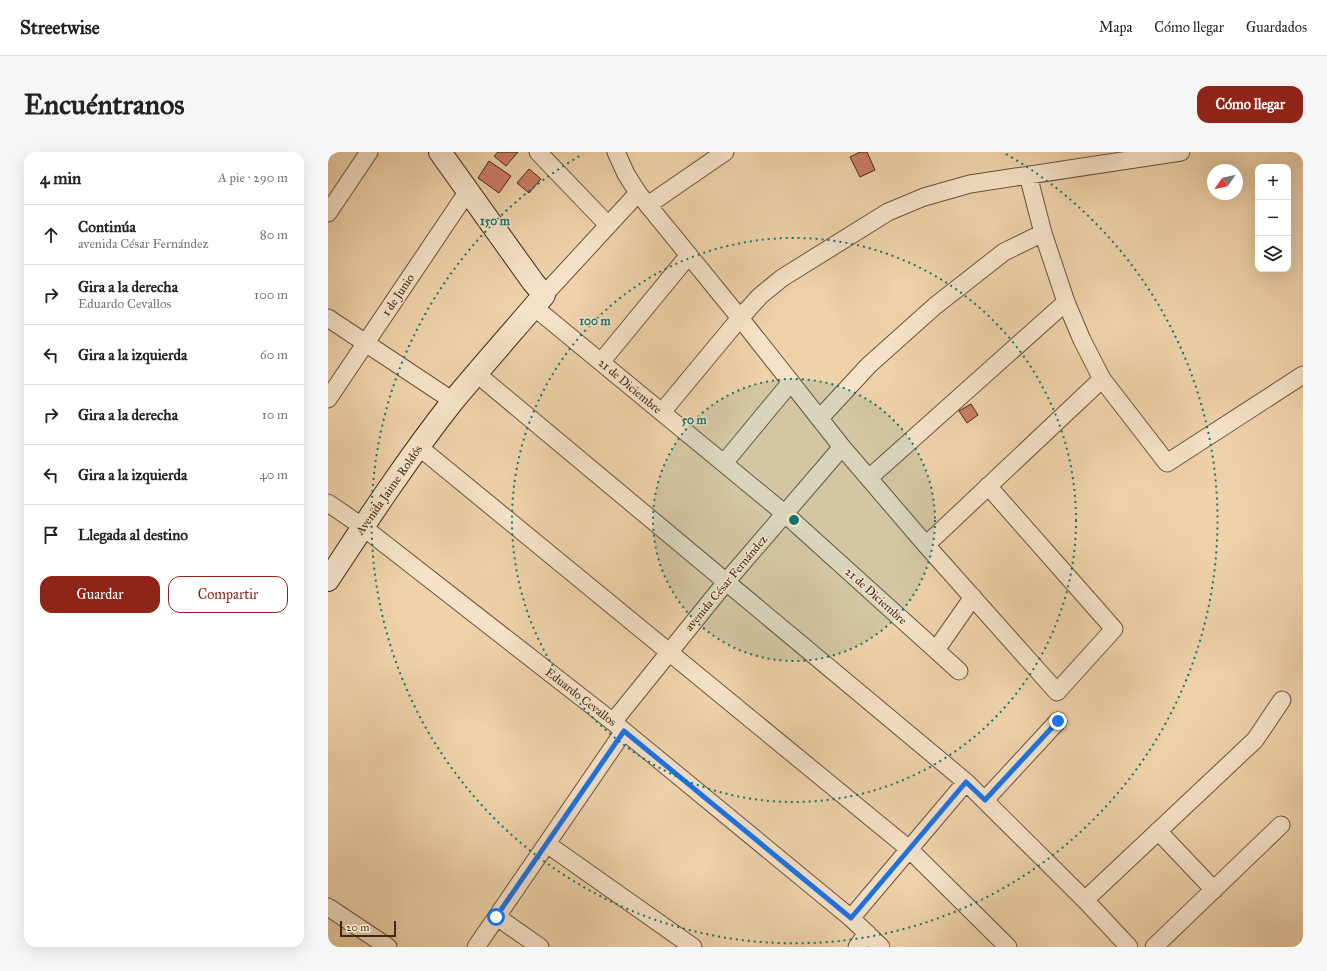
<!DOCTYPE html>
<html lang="es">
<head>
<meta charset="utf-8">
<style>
  :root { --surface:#fff; --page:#f6f6f6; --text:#222; --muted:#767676; --line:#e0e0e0; --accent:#8f2418 }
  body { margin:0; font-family:"IM FELL Great Primer",serif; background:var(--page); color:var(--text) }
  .controls { position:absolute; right:12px; top:12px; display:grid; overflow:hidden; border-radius:8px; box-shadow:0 4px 16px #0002 }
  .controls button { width:36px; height:36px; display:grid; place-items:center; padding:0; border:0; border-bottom:1px solid var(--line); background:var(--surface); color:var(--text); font:20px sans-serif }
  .compass { position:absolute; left:879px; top:12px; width:36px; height:36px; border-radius:50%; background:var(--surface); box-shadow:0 4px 16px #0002; rotate:236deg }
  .scale { position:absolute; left:12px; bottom:10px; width:56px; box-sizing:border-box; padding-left:4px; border:2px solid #3e2819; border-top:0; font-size:11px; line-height:14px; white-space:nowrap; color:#3e2819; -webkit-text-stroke:3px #f5e2c8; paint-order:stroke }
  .stop { position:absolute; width:12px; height:12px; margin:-9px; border:3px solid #1a73e8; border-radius:50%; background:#fff }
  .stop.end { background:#1a73e8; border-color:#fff; box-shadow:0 1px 4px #0008 }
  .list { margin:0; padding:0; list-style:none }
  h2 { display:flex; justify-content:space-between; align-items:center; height:52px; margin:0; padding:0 16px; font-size:17px }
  h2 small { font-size:13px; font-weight:400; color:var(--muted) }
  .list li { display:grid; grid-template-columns:26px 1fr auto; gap:12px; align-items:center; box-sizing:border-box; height:60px; padding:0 16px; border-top:1px solid var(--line) }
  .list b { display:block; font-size:15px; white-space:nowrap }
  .list p { margin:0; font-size:13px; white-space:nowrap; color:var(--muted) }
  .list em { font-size:13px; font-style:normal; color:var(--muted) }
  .actions { display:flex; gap:8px; padding:12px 16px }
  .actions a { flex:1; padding:9px 0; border:1px solid var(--accent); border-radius:12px; text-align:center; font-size:14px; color:var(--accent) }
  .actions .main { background:var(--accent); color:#fff }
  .icon { flex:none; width:22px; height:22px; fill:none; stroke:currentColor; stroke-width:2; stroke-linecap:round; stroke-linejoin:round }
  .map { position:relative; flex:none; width:975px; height:795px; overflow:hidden; border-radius:12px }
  header { display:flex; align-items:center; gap:24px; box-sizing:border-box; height:56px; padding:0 20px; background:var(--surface); border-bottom:1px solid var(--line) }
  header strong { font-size:19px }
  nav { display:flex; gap:22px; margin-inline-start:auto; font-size:14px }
  .intro { display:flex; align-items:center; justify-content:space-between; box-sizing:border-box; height:96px; padding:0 24px }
  h1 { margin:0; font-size:28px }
  .button { padding:10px 18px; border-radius:12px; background:var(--accent); color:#fff; font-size:14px; font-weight:700 }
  main { display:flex; gap:24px; padding:0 24px }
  aside { flex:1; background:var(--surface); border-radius:12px; box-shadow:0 4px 16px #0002 }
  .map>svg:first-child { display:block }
  .building { fill:#cc7e67; stroke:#3e2819 }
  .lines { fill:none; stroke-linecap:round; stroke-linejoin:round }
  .street-casing { stroke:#6a523d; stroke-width:19 }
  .secondary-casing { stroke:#3e2819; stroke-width:24 }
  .street { stroke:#f5e2c8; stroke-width:17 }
  .secondary { stroke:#f5e2c8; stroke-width:22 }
  .route { stroke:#1a73e8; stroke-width:5 }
  .ring { fill:none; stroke:#0f766e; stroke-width:2; stroke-dasharray:2 4 }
  .labels { text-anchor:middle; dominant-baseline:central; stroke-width:3; stroke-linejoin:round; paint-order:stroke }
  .street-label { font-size:12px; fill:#3e2819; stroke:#f5e2c8 }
  .centre { fill:#0f766e; stroke:#f5e2c8; stroke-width:2 }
  .ring-label { font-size:12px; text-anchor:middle; font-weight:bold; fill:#0f766e; stroke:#f5e2c8; stroke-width:3; stroke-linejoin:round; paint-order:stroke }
</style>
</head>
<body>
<header>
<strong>Streetwise</strong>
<nav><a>Mapa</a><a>Cómo llegar</a><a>Guardados</a></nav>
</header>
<div class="intro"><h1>Encuéntranos</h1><a class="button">Cómo llegar</a></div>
<main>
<aside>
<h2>4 min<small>A pie · 290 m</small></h2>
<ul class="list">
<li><svg class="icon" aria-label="ahead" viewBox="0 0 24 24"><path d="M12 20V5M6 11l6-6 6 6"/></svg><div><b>Continúa</b><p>avenida César Fernández</p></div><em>80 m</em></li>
<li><svg class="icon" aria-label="right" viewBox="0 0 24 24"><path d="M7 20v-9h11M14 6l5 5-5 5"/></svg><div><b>Gira a la derecha</b><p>Eduardo Cevallos</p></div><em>100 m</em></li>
<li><svg class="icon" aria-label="left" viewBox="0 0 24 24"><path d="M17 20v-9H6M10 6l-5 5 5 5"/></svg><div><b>Gira a la izquierda</b></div><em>60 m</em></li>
<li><svg class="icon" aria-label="right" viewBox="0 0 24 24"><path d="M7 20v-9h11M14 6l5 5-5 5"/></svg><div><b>Gira a la derecha</b></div><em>10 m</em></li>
<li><svg class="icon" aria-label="left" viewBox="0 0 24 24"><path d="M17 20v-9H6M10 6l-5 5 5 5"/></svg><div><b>Gira a la izquierda</b></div><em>40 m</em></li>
<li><svg class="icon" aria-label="arrive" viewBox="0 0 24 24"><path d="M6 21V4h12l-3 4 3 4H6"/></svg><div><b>Llegada al destino</b></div></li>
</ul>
<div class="actions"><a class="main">Guardar</a><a>Compartir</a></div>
</aside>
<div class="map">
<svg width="975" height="795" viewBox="0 0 975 795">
  <rect width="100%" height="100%" fill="#efd2aa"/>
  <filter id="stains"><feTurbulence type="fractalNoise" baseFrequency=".005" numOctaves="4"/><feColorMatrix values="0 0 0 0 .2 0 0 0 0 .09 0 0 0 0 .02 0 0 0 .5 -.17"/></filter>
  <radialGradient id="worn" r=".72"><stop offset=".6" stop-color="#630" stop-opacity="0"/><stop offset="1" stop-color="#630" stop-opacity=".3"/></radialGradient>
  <path class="building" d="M170,0H190L178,14L166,4Z
    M532,0H539L547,18L532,25L522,5Z
    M161,9L183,24L171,41L150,26Z
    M201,17L213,27L201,41L189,31Z
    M643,252L650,263L639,271L631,259Z"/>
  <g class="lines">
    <g class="street-casing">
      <path id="street" d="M210,0L280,73
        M288,0L298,22L310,41L412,166L514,295L598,393L729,540L786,477L660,334
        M700,23L715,81L738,150L754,188L774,227L839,311L975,223
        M320,53L397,0
        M0,61L41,0
        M216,143L310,41
        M206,155L456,361L631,519
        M0,166L125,249
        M273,210L361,103
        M149,222L638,630L757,748L801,795
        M0,247L140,39
        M334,260L412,166L432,144L454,126L560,60L596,45L642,32L853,0
        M492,266L541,213L607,154L676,100L715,81
        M91,295L581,697L680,795
        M396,311L463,230
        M541,326L738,150
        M0,351L35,375L285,570L523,766L553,795
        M598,393L774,227
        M608,498L645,445
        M285,570L398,430L514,295
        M657,648L730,569
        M830,679L886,738
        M219,692L365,795
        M757,748L927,588L954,548
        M0,755L60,795
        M169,765L212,795
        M523,766L638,630
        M148,795L296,579
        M529,795L539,781
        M826,795L953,673"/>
    </g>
    <g class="secondary-casing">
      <path id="secondary" d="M0,428C40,367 80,306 125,249C155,213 186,178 216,143L205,130L112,0"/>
    </g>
    <use href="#street" class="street"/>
    <use href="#secondary" class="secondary"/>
  </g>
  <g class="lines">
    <path class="route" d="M168,765L296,579L523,766L638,630L657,648L730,569"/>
  </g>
  <circle cx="466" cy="368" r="141" fill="#0f766e" fill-opacity=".12"/>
  <g class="ring">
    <circle cx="466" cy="368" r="141"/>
    <circle cx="466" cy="368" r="282"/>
    <path d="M678 2A423 423 0 1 1 255 2"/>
  </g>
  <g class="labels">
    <g class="street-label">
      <text transform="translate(70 143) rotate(-56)">1 de Junio</text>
      <text transform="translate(302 234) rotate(40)">21 de Diciembre</text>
      <text transform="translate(61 338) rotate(-55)">Avenida Jaime Roldós</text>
      <text transform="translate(398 431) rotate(-50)">avenida César Fernández</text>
      <text transform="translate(548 444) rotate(42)">21 de Diciembre</text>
      <text transform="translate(253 545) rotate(38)">Eduardo Cevallos</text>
    </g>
  </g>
  <circle cx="466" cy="368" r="6" class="centre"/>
  <g class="ring-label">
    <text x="167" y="73">150 m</text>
    <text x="267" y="173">100 m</text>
    <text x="366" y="272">50 m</text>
  </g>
  <rect width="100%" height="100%" filter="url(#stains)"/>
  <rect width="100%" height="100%" fill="url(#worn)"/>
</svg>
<div class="controls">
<button>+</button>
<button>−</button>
<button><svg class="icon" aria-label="layers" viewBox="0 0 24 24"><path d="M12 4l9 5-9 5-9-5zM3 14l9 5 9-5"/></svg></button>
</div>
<svg class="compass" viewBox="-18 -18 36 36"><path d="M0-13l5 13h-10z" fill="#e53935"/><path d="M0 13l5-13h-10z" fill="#767676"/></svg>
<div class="scale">20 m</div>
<div class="stop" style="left:168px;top:765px"></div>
<div class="stop end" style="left:730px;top:569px"></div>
</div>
</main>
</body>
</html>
